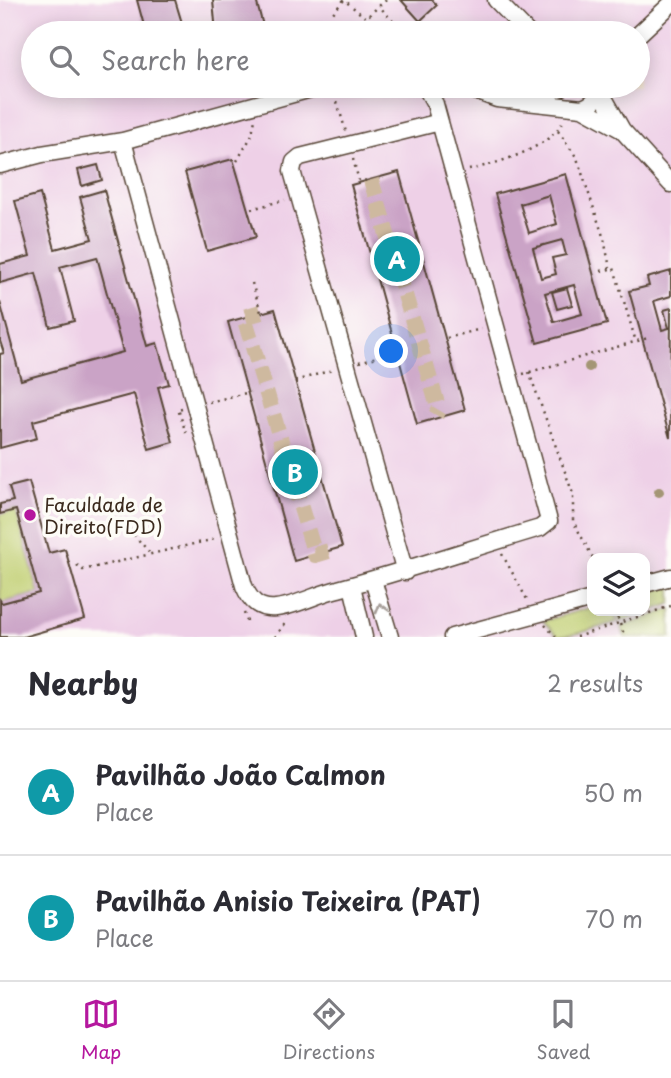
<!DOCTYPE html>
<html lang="en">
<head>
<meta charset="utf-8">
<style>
  :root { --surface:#fff; --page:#f2f2f3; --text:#2b2b33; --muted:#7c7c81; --line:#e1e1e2; --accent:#b5179e }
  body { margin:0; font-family:"Playpen Sans",sans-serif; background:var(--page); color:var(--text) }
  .controls { position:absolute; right:21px; bottom:21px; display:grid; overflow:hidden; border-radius:14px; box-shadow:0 4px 18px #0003 }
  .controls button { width:63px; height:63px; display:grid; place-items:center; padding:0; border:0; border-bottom:2px solid var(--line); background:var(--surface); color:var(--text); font:35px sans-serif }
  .you { position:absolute; left:392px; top:352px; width:24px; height:24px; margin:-18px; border:5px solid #fff; border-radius:50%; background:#1a73e8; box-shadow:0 0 0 10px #1a73e833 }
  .badge { display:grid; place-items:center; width:46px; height:46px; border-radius:50%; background:var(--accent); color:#fff; font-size:23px; font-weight:700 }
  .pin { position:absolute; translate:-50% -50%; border:4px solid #fff; box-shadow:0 2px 7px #0006 }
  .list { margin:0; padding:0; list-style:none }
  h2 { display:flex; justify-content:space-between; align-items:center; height:91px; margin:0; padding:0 28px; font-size:30px }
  h2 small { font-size:23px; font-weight:400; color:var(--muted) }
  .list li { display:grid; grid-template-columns:46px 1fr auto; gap:21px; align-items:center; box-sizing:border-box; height:126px; padding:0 28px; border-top:2px solid var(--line) }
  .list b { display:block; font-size:26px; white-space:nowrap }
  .list p { margin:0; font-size:23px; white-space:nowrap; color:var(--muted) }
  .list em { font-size:23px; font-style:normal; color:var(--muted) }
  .icon { flex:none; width:38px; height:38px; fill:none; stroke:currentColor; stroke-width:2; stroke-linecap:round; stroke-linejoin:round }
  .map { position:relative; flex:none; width:671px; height:637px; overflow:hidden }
  .search { position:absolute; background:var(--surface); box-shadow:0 4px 18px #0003; left:21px; right:21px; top:21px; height:77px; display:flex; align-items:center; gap:18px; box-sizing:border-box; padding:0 24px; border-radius:38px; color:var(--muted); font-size:26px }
  .sheet { height:343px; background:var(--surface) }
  nav { display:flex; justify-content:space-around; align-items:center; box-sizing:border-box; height:98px; border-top:2px solid var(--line); background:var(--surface); font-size:19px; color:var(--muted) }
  nav a { display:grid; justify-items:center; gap:4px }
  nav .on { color:var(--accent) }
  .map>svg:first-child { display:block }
  .built { fill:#eed0e7; fill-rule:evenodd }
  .green { fill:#c0ce70; stroke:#7e7c47; stroke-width:2 }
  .building { fill:#caa3c6; fill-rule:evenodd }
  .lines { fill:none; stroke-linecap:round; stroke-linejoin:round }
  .minor-tunnel { stroke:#ceb99f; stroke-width:16; stroke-dasharray:16 8; stroke-linecap:butt }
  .minor-casing { stroke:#574536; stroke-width:19 }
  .path { stroke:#574536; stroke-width:2.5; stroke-dasharray:2 5; stroke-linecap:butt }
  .minor { stroke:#fff; stroke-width:16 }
  .tree { fill:#a49674 }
  .oneway { stroke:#a79f9a }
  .poi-dot { fill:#b5179e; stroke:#fdfcf7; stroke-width:2.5 }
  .labels { text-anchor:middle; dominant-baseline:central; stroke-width:7; stroke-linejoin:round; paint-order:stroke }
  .poi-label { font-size:19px; fill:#3b2a1e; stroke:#fdfcf7; text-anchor:start }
</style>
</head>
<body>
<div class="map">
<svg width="671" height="637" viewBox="0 0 671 637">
  <rect width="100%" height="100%" fill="#fdfcf7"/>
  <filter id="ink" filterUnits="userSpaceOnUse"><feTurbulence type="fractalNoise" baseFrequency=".0143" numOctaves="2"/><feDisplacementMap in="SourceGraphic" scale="14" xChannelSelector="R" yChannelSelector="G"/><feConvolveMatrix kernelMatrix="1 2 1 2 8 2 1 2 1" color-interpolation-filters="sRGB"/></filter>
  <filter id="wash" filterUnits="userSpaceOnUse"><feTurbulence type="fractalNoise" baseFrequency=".00686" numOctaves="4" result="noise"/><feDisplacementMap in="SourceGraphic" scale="28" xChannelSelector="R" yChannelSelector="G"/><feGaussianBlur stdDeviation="1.57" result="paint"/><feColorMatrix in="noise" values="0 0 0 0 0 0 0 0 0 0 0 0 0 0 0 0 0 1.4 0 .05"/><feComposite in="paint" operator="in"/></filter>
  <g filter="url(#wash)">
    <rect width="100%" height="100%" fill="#f3ddbf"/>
    <path class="built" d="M0,0H671V637H0ZM33,33H638V86H33ZM592,558H645V611H592Z"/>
    <path class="green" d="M16,510L39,593L2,603L0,600V514Z
      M671,585V604L620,622L617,611H645V593Z
      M592,607V611H614L617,622L580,633L558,637L543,621Z
      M671,609V637H625L621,627Z"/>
    <g id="blocks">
      <path class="building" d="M137,0H175L185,33H146Z
        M213,0H256L265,33H216Z
        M401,0H432L437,5L420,21Z
        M233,159L256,237L207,251L185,172Z
        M98,165L102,180L82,186L78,170Z
        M399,172L465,410L417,424L351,185Z
        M566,174L607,324L537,343L495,194ZM549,195L557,224L529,233L520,204ZM562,240L566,255L552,258L556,274L541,278L533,248ZM574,285L582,314L554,322L545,293Z
        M104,190L147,346L157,343L169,384L158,387L173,442L149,449L134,394L33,421L37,438L0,448V354L4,353L0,341V302L21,380L123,352L97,257L60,267L74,321L50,327L36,273L0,283V264L30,256L15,201L40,194L55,249L92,239L80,197Z
        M671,271V296L654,301L662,330L669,328L664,310L671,308L670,438L629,291L649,286L647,278Z
        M567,288L572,305L557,309L552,292Z
        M275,309L342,547L294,561L228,322Z
        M29,482L49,553L65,549L85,619L23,637H0V600L2,603L39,593L16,510L0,514V504L13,501L9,487Z"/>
    </g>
  </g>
  <g filter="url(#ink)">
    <use href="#blocks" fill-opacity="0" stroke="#574536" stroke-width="2"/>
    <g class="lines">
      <path class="minor-tunnel" d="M371,180L439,410L436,415
        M261,312L244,317L315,555L332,550"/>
      <g class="minor-casing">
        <path id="minor" d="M496,0L528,33
          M638,35L671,4
          M462,86L497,99L582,108C593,104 599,98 598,86
          M599,89L622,130L671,184
          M528,97L561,88
          M582,108L622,130
          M123,141L244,586C250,600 258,610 276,608C296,606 317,594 338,589C406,571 472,548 540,528L549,521L435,104L425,86
          M0,165L42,154L123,141L322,86
          M405,572L292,171L294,162L300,157L440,122
          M373,580L390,637
          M645,584L671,577
          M352,586L364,637
          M452,637L592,599"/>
      </g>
      <path class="path" d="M386,0L379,6L404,33
        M330,33L332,14L344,0L366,18L379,6
        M335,95L346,132
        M558,131L577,158L604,239L610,268
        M353,159L359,181L371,180
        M237,161L251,137L255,120
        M469,170C498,163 548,149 563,122
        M251,209L285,200
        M601,271L614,268L636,342
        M252,283L261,312
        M447,338L481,329
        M359,362L398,351
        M529,372L573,494V521L593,558
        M523,374L648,338
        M295,381L332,370
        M209,402L250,392
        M182,408L178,409L186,433
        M120,519L150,553
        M502,554L529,603
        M77,565L83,570L215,539
        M615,611L625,637
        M244,613L248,624
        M545,625L556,637
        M27,637L28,635
        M275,637L287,621
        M576,637L671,606"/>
      <use href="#minor" class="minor"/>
    </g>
    <g class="tree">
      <circle cx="589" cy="367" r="5"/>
      <circle cx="659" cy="492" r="5"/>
    </g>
    <defs><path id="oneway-chevron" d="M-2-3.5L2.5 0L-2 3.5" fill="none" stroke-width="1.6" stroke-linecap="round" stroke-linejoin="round" transform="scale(1.75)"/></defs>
    <use class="oneway" href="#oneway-chevron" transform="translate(381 608) rotate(-106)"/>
  </g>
  <circle class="poi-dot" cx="30" cy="515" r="7"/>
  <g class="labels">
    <g class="poi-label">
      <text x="44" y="504">Faculdade de<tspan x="44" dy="22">Direito(FDD)</tspan></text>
    </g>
  </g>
</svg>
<div class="controls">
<button><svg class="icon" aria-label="layers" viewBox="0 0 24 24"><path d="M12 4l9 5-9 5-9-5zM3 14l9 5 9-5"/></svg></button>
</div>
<div class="you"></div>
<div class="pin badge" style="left:397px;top:259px;background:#0f9aa8">A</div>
<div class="pin badge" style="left:295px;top:472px;background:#0f9aa8">B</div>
<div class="search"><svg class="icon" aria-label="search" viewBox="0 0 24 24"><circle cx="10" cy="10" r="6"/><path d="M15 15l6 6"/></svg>Search here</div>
</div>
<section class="sheet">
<h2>Nearby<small>2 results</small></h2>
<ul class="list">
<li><span class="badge" style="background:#0f9aa8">A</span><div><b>Pavilhão João Calmon</b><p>Place</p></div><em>50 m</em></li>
<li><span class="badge" style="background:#0f9aa8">B</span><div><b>Pavilhão Anisio Teixeira (PAT)</b><p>Place</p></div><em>70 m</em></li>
</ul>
</section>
<nav>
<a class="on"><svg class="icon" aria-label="map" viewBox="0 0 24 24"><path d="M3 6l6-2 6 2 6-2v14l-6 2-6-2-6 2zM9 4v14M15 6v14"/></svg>Map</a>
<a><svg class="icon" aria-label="directions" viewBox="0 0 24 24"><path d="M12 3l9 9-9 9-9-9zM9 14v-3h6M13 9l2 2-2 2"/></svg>Directions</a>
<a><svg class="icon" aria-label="saved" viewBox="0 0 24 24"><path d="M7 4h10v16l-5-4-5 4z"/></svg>Saved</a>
</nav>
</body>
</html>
